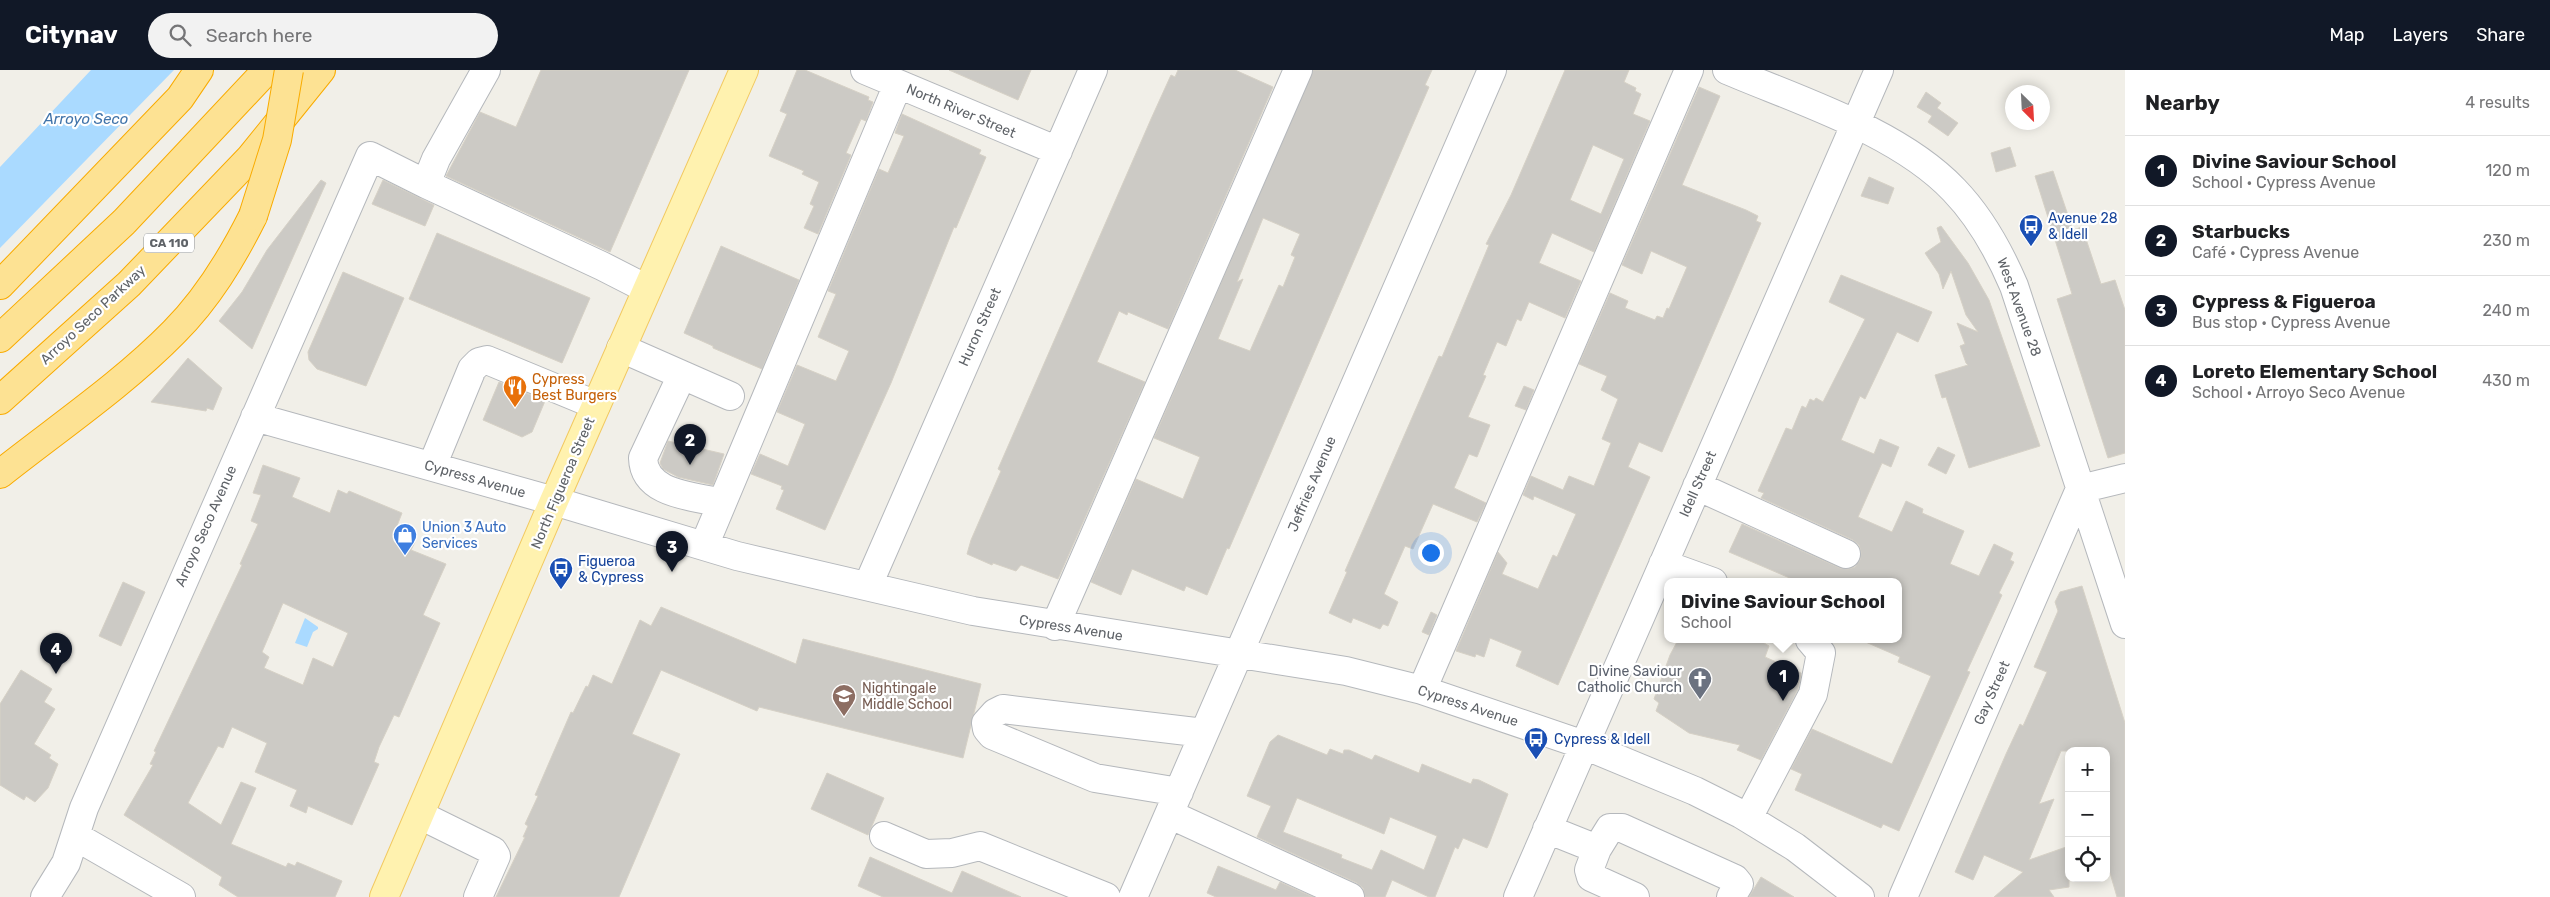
<!DOCTYPE html>
<html lang="en">
<head>
<meta charset="utf-8">
<style>
  :root { --surface:#fff; --page:#f2f2f2; --text:#202124; --muted:#757577; --line:#e0e0e0; --accent:#111827 }
  body { margin:0; font-family:Rubik,sans-serif; background:var(--page); color:var(--text) }
  .controls { position:absolute; right:15px; bottom:15px; display:grid; overflow:hidden; border-radius:10px; box-shadow:0 2px 12px #0003 }
  .controls button { width:45px; height:45px; display:grid; place-items:center; padding:0; border:0; border-bottom:1px solid var(--line); background:var(--surface); color:var(--text); font:25px sans-serif }
  .compass { position:absolute; left:2005px; top:15px; width:45px; height:45px; border-radius:50%; background:var(--surface); box-shadow:0 2px 12px #0003; rotate:156deg }
  .you { position:absolute; left:1430px; top:482px; width:18px; height:18px; margin:-12px; border:4px solid #fff; border-radius:50%; background:#1a73e8; box-shadow:0 0 0 8px #1a73e833 }
  .badge { display:grid; place-items:center; width:32px; height:32px; border-radius:50%; background:var(--accent); color:#fff; font-size:16px; font-weight:700 }
  .pin { position:absolute; translate:-50% -41px; filter:drop-shadow(0 1px 2px #0008) }
  .pin::after { content:''; position:absolute; top:26px; width:18px; height:15px; background:inherit; clip-path:polygon(0 0,100% 0,50% 100%) }
  .popup { position:absolute; left:1664px; top:508px; width:238px; height:65px; box-sizing:border-box; display:grid; place-content:center; border-radius:10px; background:var(--surface); filter:drop-shadow(0 1px 4px #0005); font-size:16px; white-space:nowrap; color:var(--muted) }
  .popup b { font-size:19px; color:var(--text) }
  .popup::after { content:''; position:absolute; left:50%; top:100%; margin-left:-10px; border:10px solid transparent; border-top-color:var(--surface) }
  .list { margin:0; padding:0; list-style:none }
  h2 { display:flex; justify-content:space-between; align-items:center; height:65px; margin:0; padding:0 20px; font-size:21px }
  h2 small { font-size:16px; font-weight:400; color:var(--muted) }
  .list li { display:grid; grid-template-columns:32px 1fr auto; gap:15px; align-items:center; box-sizing:border-box; height:70px; padding:0 20px; border-top:1px solid var(--line) }
  .list b { display:block; font-size:19px; white-space:nowrap }
  .list p { margin:0; font-size:16px; white-space:nowrap; color:var(--muted) }
  .list em { font-size:16px; font-style:normal; color:var(--muted) }
  .icon { flex:none; width:28px; height:28px; fill:none; stroke:currentColor; stroke-width:2; stroke-linecap:round; stroke-linejoin:round }
  .map { position:relative; flex:none; width:2125px; height:827px; overflow:hidden }
  header { display:flex; align-items:center; gap:30px; box-sizing:border-box; height:70px; padding:0 25px; background:var(--accent); color:#fff }
  header strong { font-size:24px }
  nav { display:flex; gap:28px; margin-inline-start:auto; font-size:18px }
  .search { width:350px; height:45px; background:var(--page); display:flex; align-items:center; gap:12px; box-sizing:border-box; padding:0 18px; border-radius:28px; color:var(--muted); font-size:19px }
  main { display:flex }
  aside { flex:1; background:var(--surface) }
  .map>svg:first-child { display:block }
  .water { fill:#aadaff }
  .building { fill:#cccac5; stroke:#d6d1c6; fill-rule:evenodd }
  .lines { fill:none; stroke-linecap:round; stroke-linejoin:round }
  .minor-casing { stroke:#b5b8bc; stroke-width:30 }
  .major-casing { stroke:#f2c960; stroke-width:30 }
  .highway-casing { stroke:#f9ab00; stroke-width:30 }
  .minor { stroke:#fff; stroke-width:28 }
  .major { stroke:#fff2af; stroke-width:28 }
  .highway { stroke:#fde293; stroke-width:28 }
  .highway-bridge-casing { stroke:#f9ab00; stroke-width:30; stroke-linecap:butt }
  .highway-bridge { stroke:#fde293; stroke-width:28 }
  .labels { text-anchor:middle; dominant-baseline:central; stroke-width:4.5; stroke-linejoin:round; paint-order:stroke }
  .shield { fill:#fff; stroke:#8f9295; stroke-width:1 }
  .shield-label { font-size:12px; font-weight:bold; fill:#5f6368 }
  .street-label { font-size:14px; fill:#5f6368; stroke:#fff }
  .transit-label { font-size:14px; fill:#164399; stroke:#fff; text-anchor:start }
  .food-label { font-size:14px; fill:#c56008; stroke:#fff; text-anchor:start }
  .shop-label { font-size:14px; fill:#366cbe; stroke:#fff; text-anchor:start }
  .worship-label { font-size:14px; fill:#5b616d; stroke:#fff; text-anchor:end }
  .education-label { font-size:14px; fill:#785e54; stroke:#fff; text-anchor:start }
  .water-label { font-size:15px; font-style:italic; fill:#4174aa; stroke:#fff }
</style>
</head>
<body>
<header>
<strong>Citynav</strong>
<div class="search"><svg class="icon" aria-label="search" viewBox="0 0 24 24"><circle cx="10" cy="10" r="6"/><path d="M15 15l6 6"/></svg>Search here</div>
<nav><a>Map</a><a>Layers</a><a>Share</a></nav>
</header>
<main>
<div class="map">
<svg width="2125" height="827" viewBox="0 0 2125 827">
  <rect width="100%" height="100%" fill="#f1efe8"/>
  <path class="water" d="M91,0H174L0,178V97Z
    M305,548L318,557V559L313,562L307,577L295,573Z"/>
  <path class="building" d="M541,0H689L610,182L446,106L480,42L516,57Z
    M797,0H805L869,27L868,30L873,32L866,51L861,49L846,83L851,85L818,164L804,158L814,136L810,134L819,112L802,104L804,101L769,86L787,44L780,41Z
    M949,0H1031L1018,30Z
    M1178,0H1235L1273,17L1168,259L1128,242L1127,245L1119,241L1097,292L1145,312L1058,509L1021,495L1016,501L993,493L992,495L967,484L971,470L1001,401L998,399L1151,49L1171,5L1175,7Z
    M1313,0H1432L1425,15L1429,17L1229,479L1227,478L1207,525L1186,516L1184,521L1132,499L1121,525L1091,512L1136,409L1183,429L1200,387L1154,368ZM1263,148L1300,164L1291,185L1295,187L1283,217L1279,215L1250,281L1218,269L1243,209L1237,212Z
    M1565,0H1629L1624,12L1636,18L1635,21L1641,24L1633,44L1650,51L1594,182L1552,163L1539,193L1581,211L1565,248L1529,232L1521,251L1517,249L1506,276L1497,272L1483,305L1486,306L1468,347L1490,355L1477,387L1469,384L1454,418L1486,433L1477,452L1433,434L1413,479L1405,476L1384,524L1398,532L1388,556L1383,554L1380,559L1353,548L1351,553L1329,543L1347,502L1345,501L1439,286L1442,287L1489,175L1486,174L1511,125ZM1593,75L1624,89L1601,144L1570,130Z
    M1699,17L1720,26L1682,115L1746,140L1758,146L1756,151L1761,153L1662,382L1639,372L1628,397L1650,407L1558,615L1516,596L1522,581L1490,568L1484,587L1476,584L1475,587L1456,581L1498,482L1507,493L1502,504L1538,519L1553,485L1557,487L1576,444L1534,426L1533,430L1523,425L1531,406L1563,420L1569,406L1594,416L1611,373L1602,369L1618,329L1601,320L1607,306L1579,294L1610,223L1628,231L1625,238L1655,250L1657,246L1663,248L1667,238L1669,239L1687,197L1651,181L1642,204L1622,195Z
    M1926,22L1941,33L1937,38L1958,53L1948,66L1928,52L1932,46L1917,37Z
    M902,44L981,80L979,84L986,87L956,158L954,157L891,313L825,460L776,439L784,420L781,419L782,416L751,404L760,384L788,396L805,354L777,342L797,295L836,311L849,281L818,267L836,224L828,221L879,99L888,103L904,66L895,63Z
    M2010,77L2016,96L1996,102L1991,83Z
    M2053,101L2073,160L2082,157L2101,214L2115,210L2125,240V383L2108,388L2057,229L2072,224L2035,106Z
    M1869,107L1894,118L1888,134L1861,126Z
    M321,110L326,113L252,279L219,251L242,222L267,180Z
    M383,110L434,135L425,156L372,134Z
    M1941,156L1968,193L1989,230L2040,376L1969,398L1946,327L1942,328L1935,305L1968,295L1966,293L1960,276L1965,274L1957,253L1978,262L1966,245L1951,201L1943,219L1939,204L1925,183L1941,172L1937,158Z
    M437,163L590,228L562,293L409,229Z
    M721,176L799,210L762,299L713,278V276L684,263Z
    M343,202L404,228L366,316L317,299L309,290L308,282Z
    M1841,205L1932,242L1918,272L1897,262L1865,329L1860,326L1841,370L1874,384L1880,369L1899,377L1891,397L1882,393L1858,447L1892,462L1906,431L1923,439L1922,443L1964,461L1950,494L1979,506L1994,474L2013,483L2010,490L2014,492L1999,523L2002,525L1967,601L1970,602L1899,761L1883,754L1881,758L1795,720L1802,704L1791,699L1812,659L1892,694L1931,606L1898,592L1900,587L1861,570H1898V512H1799L1729,482L1742,454L1840,498L1848,499L1855,497L1860,490L1861,482L1859,475L1853,470L1761,428L1764,423L1758,421L1786,358L1792,360L1802,336L1806,338L1810,329L1814,331L1816,328L1823,332L1865,249L1829,232Z
    M188,288L222,318L213,340L207,338L206,341L151,332Z
    M499,312L545,331L532,362L522,367L483,350Z
    M1524,316L1534,320L1526,340L1515,336Z
    M668,371L724,384L713,415L678,407L663,399L660,393Z
    M1938,377L1955,385L1946,404L1928,395Z
    M263,395L300,408L292,427L330,443L338,420L347,424L349,421L402,443L395,461L416,470L411,480L446,494L423,545L440,553L399,647L394,645L379,677L374,692L379,694L352,755L308,736L306,743L290,736L297,720L255,702L267,673L232,657L223,678L218,676L188,733L221,755L241,712L256,718L231,774L286,797L288,793L295,796L297,792L342,811L335,827H238L219,815L222,807L124,745L153,695L150,694L156,682L154,681L242,495L240,494L258,454L251,451L261,425L253,423ZM283,533L348,563L333,597L313,588L303,615L264,598L269,587L262,582Z
    M123,512L145,522L121,576L99,566Z
    M2082,516L2125,653V827H2117L2110,803L2106,805V681H2061L2039,734L2054,729L2029,790L2069,776V817L2049,820L2054,827H1994L2023,802L1984,785L1973,810L1955,802L2006,684L2020,654L2023,656L2047,602L2034,597L2058,541L2055,532L2060,522Z
    M661,537L796,594L803,569L981,614L963,688L759,637L757,641L661,600L632,664L680,684L619,827H496L525,767H523L528,756L525,754L538,726L535,725L571,642L573,643L586,616L588,617L593,605L612,614L640,550L651,556Z
    M1431,542L1437,545L1429,565L1422,562Z
    M1678,570H1759L1769,576L1765,587L1801,603L1798,619L1761,690L1737,680L1740,675L1689,663L1656,641L1659,633L1654,629L1670,585Z
    M21,600L52,619L44,632L55,639L34,674L51,685L49,688L58,694L48,718L35,732L26,726L24,730L0,715V634Z
    M1278,665L1327,685L1330,679L1343,684L1344,680H1349L1372,690L1375,685L1419,703L1422,694L1471,714L1473,709L1479,710L1508,724L1489,774L1487,778L1463,768L1458,779L1455,777L1435,827H1429L1392,810L1385,827H1365L1363,818L1357,813L1257,767L1271,736L1247,726L1270,672ZM1297,728L1384,764L1390,747L1437,766L1424,800L1381,780L1372,800L1341,788L1342,785L1283,762Z
    M827,703L884,728L868,765L811,739Z
    M870,787L952,823L962,801L1021,827H883L858,816Z
    M1218,796L1276,820L1280,812L1313,827H1216L1207,823Z
    M1761,807L1794,827H1749Z"/>
  <g class="lines">
    <g class="minor-casing">
      <path id="minor" d="M865,0L1058,81
        M1727,0C1800,31 1899,62 1954,120C1981,148 1999,181 2014,216L2125,554
        M426,114L602,196L647,219
        M621,278L730,326
        M682,305L643,388C644,425 694,426 722,433
        M255,347L554,431L737,486L973,541L1346,601L1422,620L1584,675L1695,721L1741,744L1795,777L1860,827
        M432,396L472,299L479,292L487,290L596,335
        M1697,416L1846,484
        M704,476L898,14
        M1663,494L1713,512
        M868,515L1093,0
        M1055,556L1298,0
        M1422,620L1689,0
        M1179,722L1095,708L992,665L987,659L986,653L995,643L1003,639L1204,663
        M1169,744L1350,827
        M420,745L493,781L496,786L478,827
        M1748,748L1813,624L1821,583L1810,570
        M1547,759L1597,779
        M75,766L181,827
        M884,766L926,784L952,783L980,776L1106,827
        M45,827L66,793L84,738L370,86L426,114L436,89L486,0
        M1133,827L1492,0
        M1518,827L1879,0
        M1635,827L1591,807L1589,800L1597,779L1610,758H1622L1735,809L1739,814L1731,827
        M1903,827L2080,419L2125,408"/>
    </g>
    <g class="major-casing">
      <path id="major" d="M384,827L554,431L744,0"/>
    </g>
    <g class="highway-casing">
      <path id="highway" d="M0,215L180,28L199,0
        M0,268L124,152L267,0
        M0,330L129,214L250,88L321,0
        M0,404C58,358 123,314 174,262C208,228 232,188 253,146"/>
    </g>
    <use href="#minor" class="minor"/>
    <use href="#major" class="major"/>
    <use href="#highway" class="highway"/>
    <g class="highway-bridge-casing">
      <path id="highway-bridge" d="M253,146L277,70L289,0"/>
    </g>
    <use href="#highway-bridge" class="highway-bridge"/>
  </g>
  <defs>
    <g id="bus-pin" transform="scale(1.25)"><path d="M0 17L-7.5 6A9.5 9.5 0 1 1 7.5 6Z" fill="#1a4fb4" stroke="#fff"/><path d="M-5-6H5V4H4V6H2V4H-2V6H-4V4H-5ZM-3.5-4V0h7V-4ZM-3.5 1.2v1.5H-2V1.2ZM2 1.2v1.5H3.5V1.2Z" fill="#fff"/></g>
    <g id="restaurant-pin" transform="scale(1.25)"><path d="M0 17L-7.5 6A9.5 9.5 0 1 1 7.5 6Z" fill="#e8710a" stroke="#fff"/><path d="M-5-6h1v4h1v-4h1v4h1v-4h1v5L-1.5 .5V6h-2V.5L-5-1ZM5-6V6H3V1.5H1.5Q1.5-4 5-6Z" fill="#fff"/></g>
    <g id="shop-pin" transform="scale(1.25)"><path d="M0 17L-7.5 6A9.5 9.5 0 1 1 7.5 6Z" fill="#3f7fe0" stroke="#fff"/><path d="M-5-2.5h2.3a2.7 3.5 0 0 1 5.4 0H5L5.5 6h-11ZM-1.5-2.5h3a1.5 2.3 0 0 0-3 0Z" fill="#fff"/></g>
    <g id="church-pin" transform="scale(1.25)"><path d="M0 17L-7.5 6A9.5 9.5 0 1 1 7.5 6Z" fill="#6b7280" stroke="#fff"/><path d="M-1.2-6h2.4v3.5h3.3v2.4h-3.3V6h-2.4V-.1h-3.3v-2.4h3.3Z" fill="#fff"/></g>
    <g id="school-pin" transform="scale(1.25)"><path d="M0 17L-7.5 6A9.5 9.5 0 1 1 7.5 6Z" fill="#8d6e63" stroke="#fff"/><path d="M0-5L7-2L0 1L-7-2ZM-4 1L0 2.5L4 1V4Q0 6-4 4Z" fill="#fff"/></g>
  </defs>
  <g fill-rule="evenodd">
    <use href="#bus-pin" x="2031" y="156"/>
    <use href="#restaurant-pin" x="515" y="317"/>
    <use href="#shop-pin" x="405" y="465"/>
    <use href="#bus-pin" x="561" y="499"/>
    <use href="#church-pin" x="1700" y="609"/>
    <use href="#school-pin" x="844" y="626"/>
    <use href="#bus-pin" x="1536" y="669"/>
  </g>
  <g class="labels">
    <rect class="shield" x="144" y="163.5" width="50" height="19" rx="4"/>
    <g class="shield-label">
      <text x="169" y="173">CA 110</text>
    </g>
    <g class="street-label">
      <text transform="translate(961 41) rotate(23)">North River Street</text>
      <text transform="translate(2019 237) rotate(70)">West Avenue 28</text>
      <text transform="translate(93 245) rotate(-43)">Arroyo Seco Parkway</text>
      <text transform="translate(980 257) rotate(-66)">Huron Street</text>
      <text transform="translate(475 409) rotate(16)">Cypress Avenue</text>
      <text transform="translate(563 413) rotate(-67)">North Figueroa Street</text>
      <text transform="translate(1312 414) rotate(-67)">Jeffries Avenue</text>
      <text transform="translate(1698 414) rotate(-66)">Idell Street</text>
      <text transform="translate(206 456) rotate(-66)">Arroyo Seco Avenue</text>
      <text transform="translate(1071 558) rotate(9)">Cypress Avenue</text>
      <text transform="translate(1992 623) rotate(-66)">Gay Street</text>
      <text transform="translate(1468 636) rotate(18)">Cypress Avenue</text>
    </g>
    <g class="transit-label">
      <text x="2048" y="148">Avenue 28<tspan x="2048" dy="16">&amp; Idell</tspan></text>
      <text x="578" y="491">Figueroa<tspan x="578" dy="16">&amp; Cypress</tspan></text>
      <text x="1554" y="669">Cypress &amp; Idell</text>
    </g>
    <g class="food-label">
      <text x="532" y="309">Cypress<tspan x="532" dy="16">Best Burgers</tspan></text>
    </g>
    <g class="shop-label">
      <text x="422" y="457">Union 3 Auto<tspan x="422" dy="16">Services</tspan></text>
    </g>
    <g class="worship-label">
      <text x="1682" y="601">Divine Saviour<tspan x="1682" dy="16">Catholic Church</tspan></text>
    </g>
    <g class="education-label">
      <text x="862" y="618">Nightingale<tspan x="862" dy="16">Middle School</tspan></text>
    </g>
    <g class="water-label">
      <text x="86" y="49">Arroyo Seco</text>
    </g>
  </g>
</svg>
<div class="controls">
<button>+</button>
<button>−</button>
<button><svg class="icon" aria-label="locate" viewBox="0 0 24 24"><circle cx="12" cy="12" r="6"/><path d="M12 2v4M12 18v4M2 12h4M18 12h4"/></svg></button>
</div>
<svg class="compass" viewBox="-18 -18 36 36"><path d="M0-13l5 13h-10z" fill="#e53935"/><path d="M0 13l5-13h-10z" fill="#757577"/></svg>
<div class="you"></div>
<div class="pin badge" style="left:1783px;top:631px">1</div>
<div class="popup"><b>Divine Saviour School</b>School</div>
<div class="pin badge" style="left:690px;top:395px">2</div>
<div class="pin badge" style="left:672px;top:502px">3</div>
<div class="pin badge" style="left:56px;top:604px">4</div>
</div>
<aside>
<h2>Nearby<small>4 results</small></h2>
<ul class="list">
<li><span class="badge">1</span><div><b>Divine Saviour School</b><p>School · Cypress Avenue</p></div><em>120 m</em></li>
<li><span class="badge">2</span><div><b>Starbucks</b><p>Café · Cypress Avenue</p></div><em>230 m</em></li>
<li><span class="badge">3</span><div><b>Cypress &amp; Figueroa</b><p>Bus stop · Cypress Avenue</p></div><em>240 m</em></li>
<li><span class="badge">4</span><div><b>Loreto Elementary School</b><p>School · Arroyo Seco Avenue</p></div><em>430 m</em></li>
</ul>
</aside>
</main>
</body>
</html>
